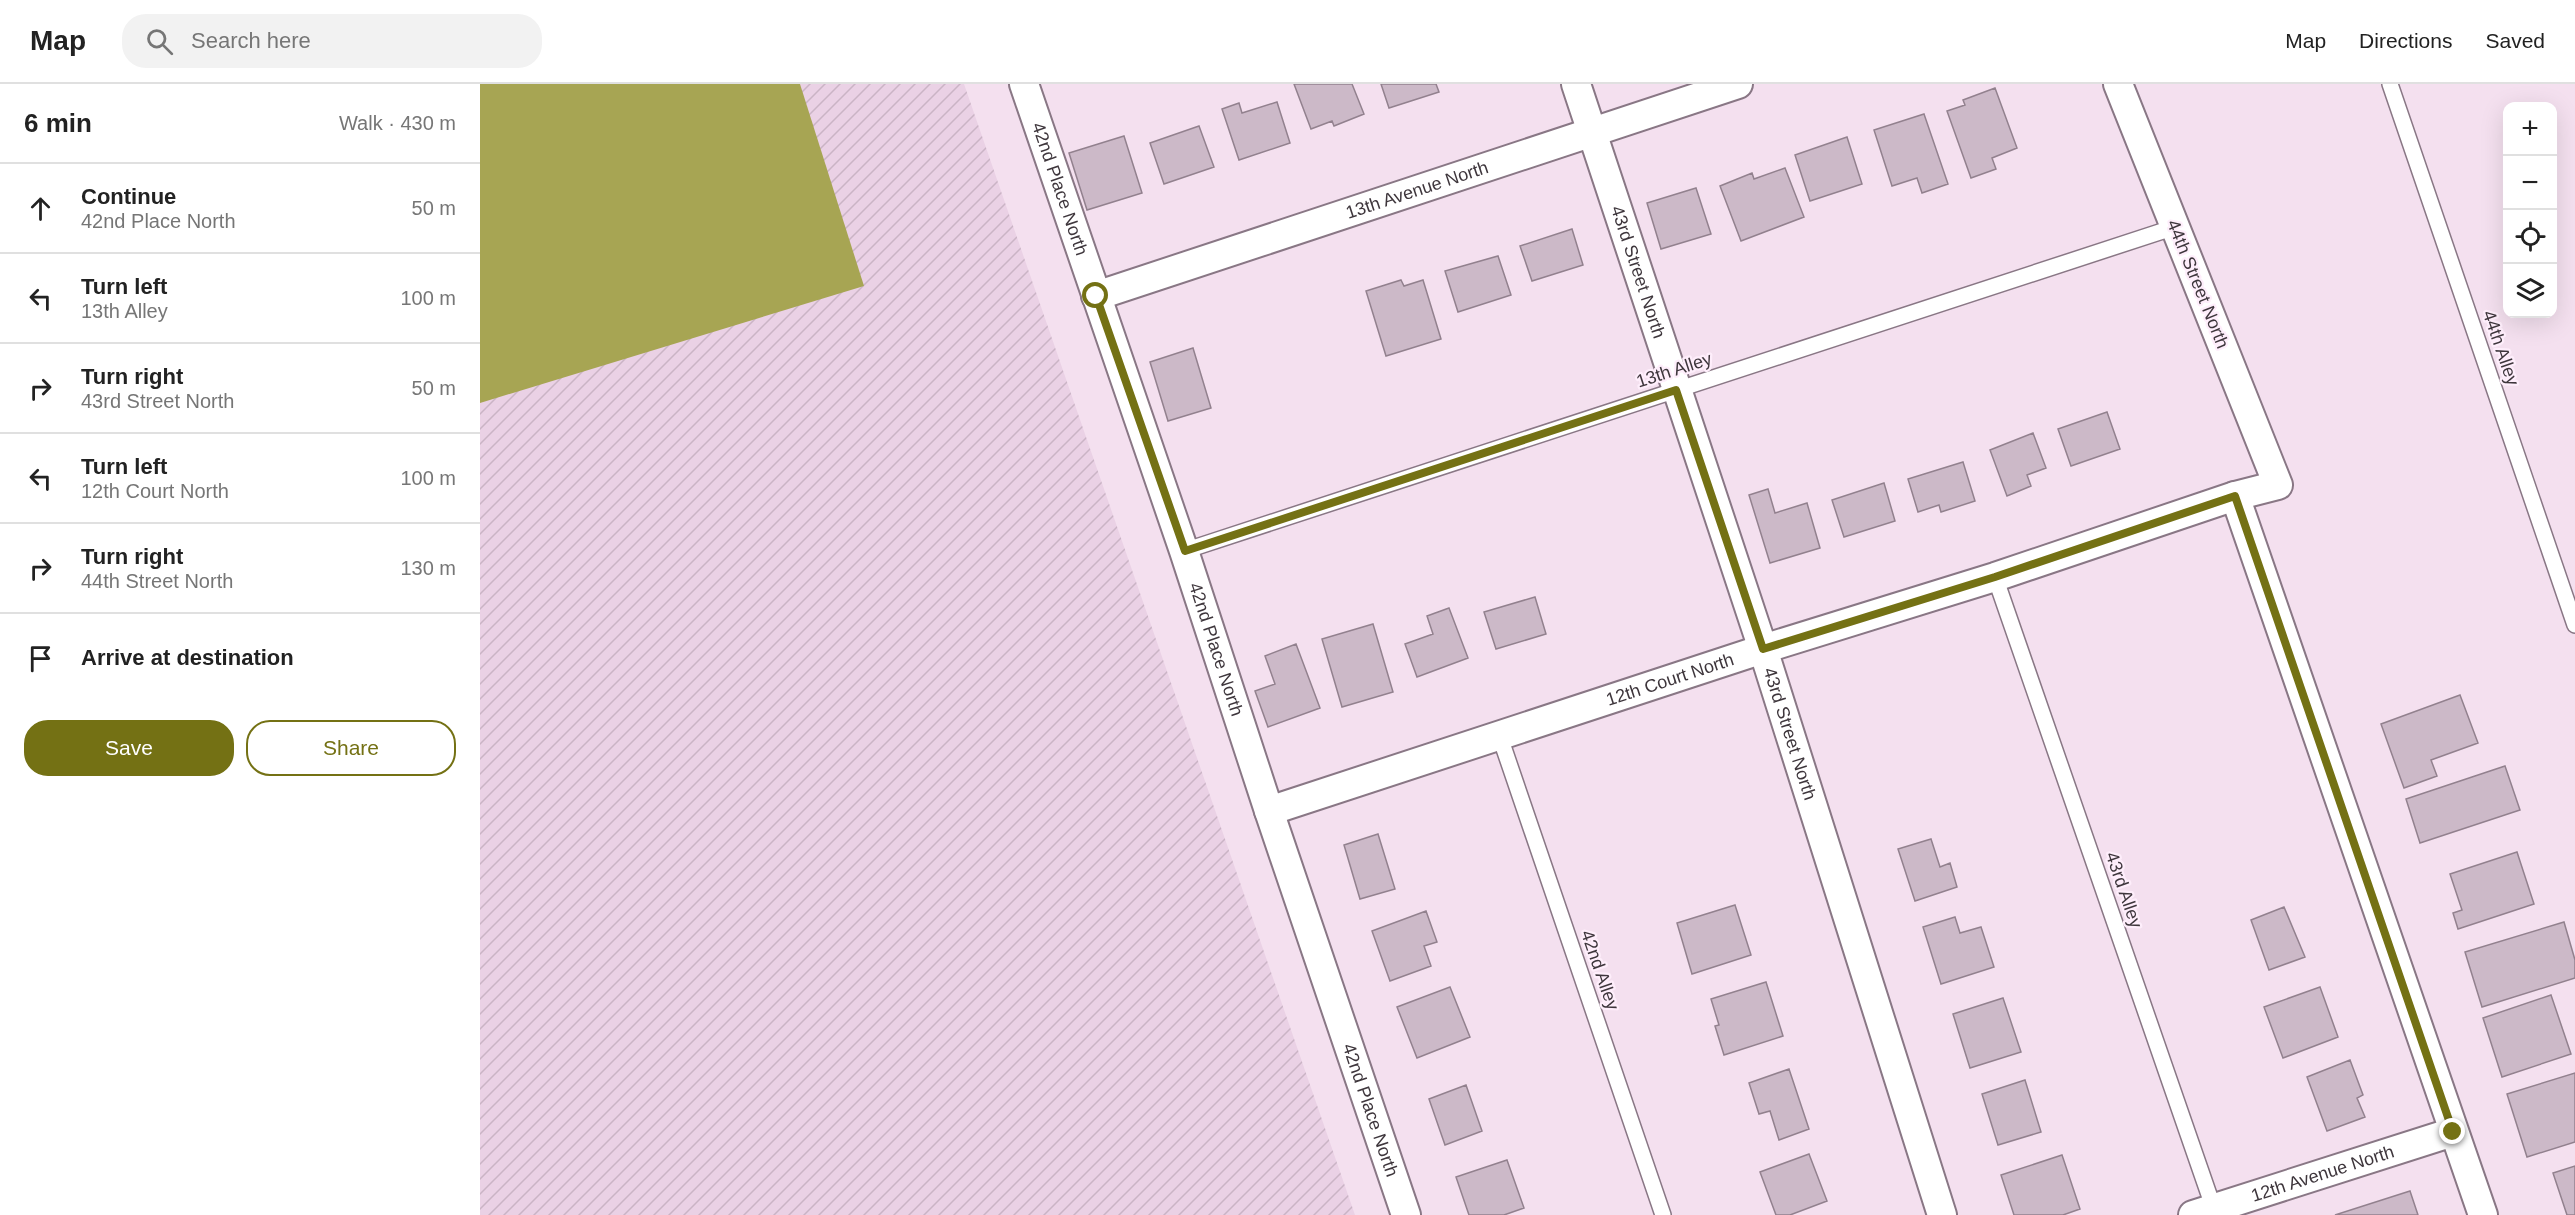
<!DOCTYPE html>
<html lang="en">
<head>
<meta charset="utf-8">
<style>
  :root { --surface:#fff; --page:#f2f2f2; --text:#222; --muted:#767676; --line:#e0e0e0; --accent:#747114 }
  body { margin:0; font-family:Arial,sans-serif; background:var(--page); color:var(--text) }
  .controls { position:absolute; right:18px; top:18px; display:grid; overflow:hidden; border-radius:12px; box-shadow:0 6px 24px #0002 }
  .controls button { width:54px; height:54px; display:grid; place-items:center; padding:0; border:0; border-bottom:2px solid var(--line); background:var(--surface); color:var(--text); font:30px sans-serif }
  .stop { position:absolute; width:18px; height:18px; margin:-14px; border:4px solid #747114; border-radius:50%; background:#fff }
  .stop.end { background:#747114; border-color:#fff; box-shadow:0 2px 6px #0008 }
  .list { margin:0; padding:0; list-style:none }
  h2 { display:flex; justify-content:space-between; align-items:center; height:78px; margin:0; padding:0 24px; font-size:26px }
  h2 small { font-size:20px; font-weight:400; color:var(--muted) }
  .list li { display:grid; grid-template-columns:39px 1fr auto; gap:18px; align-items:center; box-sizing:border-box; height:90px; padding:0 24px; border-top:2px solid var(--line) }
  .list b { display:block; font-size:22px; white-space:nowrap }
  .list p { margin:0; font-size:20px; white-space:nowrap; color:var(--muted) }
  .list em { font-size:20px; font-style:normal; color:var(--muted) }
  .actions { display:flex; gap:12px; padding:18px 24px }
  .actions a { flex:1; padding:14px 0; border:2px solid var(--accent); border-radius:24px; text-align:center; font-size:21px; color:var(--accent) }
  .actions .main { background:var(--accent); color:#fff }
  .icon { flex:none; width:33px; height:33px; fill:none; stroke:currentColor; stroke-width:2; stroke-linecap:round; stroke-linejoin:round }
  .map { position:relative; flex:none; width:2095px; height:1131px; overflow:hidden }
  header { display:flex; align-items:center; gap:36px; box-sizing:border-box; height:84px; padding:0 30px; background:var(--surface); border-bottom:2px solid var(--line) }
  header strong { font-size:28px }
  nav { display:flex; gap:33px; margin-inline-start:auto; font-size:21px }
  .search { width:420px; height:54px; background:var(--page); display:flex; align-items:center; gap:15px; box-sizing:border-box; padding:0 21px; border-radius:24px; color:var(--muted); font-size:22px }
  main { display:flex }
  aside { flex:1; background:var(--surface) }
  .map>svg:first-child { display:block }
  .industrial { fill:url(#industrial-furrows) }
  .water { fill:#a7a553 }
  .building { fill:#ccb9c8; stroke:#92818e; stroke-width:1.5 }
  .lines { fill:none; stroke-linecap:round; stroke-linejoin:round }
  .lane-casing { stroke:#897785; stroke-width:18 }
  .street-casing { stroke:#897785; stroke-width:32 }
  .lane { stroke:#fff; stroke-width:15 }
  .street { stroke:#fff; stroke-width:28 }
  .route { stroke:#747114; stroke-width:8 }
  .labels { text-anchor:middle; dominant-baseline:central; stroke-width:4.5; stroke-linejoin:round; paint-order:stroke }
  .street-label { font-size:18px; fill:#3e363c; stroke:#feeefb }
</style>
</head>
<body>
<header>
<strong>Map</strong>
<div class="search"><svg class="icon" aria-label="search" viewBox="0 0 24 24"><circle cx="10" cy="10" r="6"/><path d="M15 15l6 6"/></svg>Search here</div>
<nav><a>Map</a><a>Directions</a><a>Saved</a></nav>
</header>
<main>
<aside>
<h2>6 min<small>Walk · 430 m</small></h2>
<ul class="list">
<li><svg class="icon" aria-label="ahead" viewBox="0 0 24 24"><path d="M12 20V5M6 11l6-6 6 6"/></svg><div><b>Continue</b><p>42nd Place North</p></div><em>50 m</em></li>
<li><svg class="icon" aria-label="left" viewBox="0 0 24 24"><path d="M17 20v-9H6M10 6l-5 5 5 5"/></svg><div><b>Turn left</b><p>13th Alley</p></div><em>100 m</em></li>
<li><svg class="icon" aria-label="right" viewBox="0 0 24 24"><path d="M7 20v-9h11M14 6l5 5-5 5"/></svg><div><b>Turn right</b><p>43rd Street North</p></div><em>50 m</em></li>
<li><svg class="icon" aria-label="left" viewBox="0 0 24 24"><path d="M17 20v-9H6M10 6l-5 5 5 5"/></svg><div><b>Turn left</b><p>12th Court North</p></div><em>100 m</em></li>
<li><svg class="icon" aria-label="right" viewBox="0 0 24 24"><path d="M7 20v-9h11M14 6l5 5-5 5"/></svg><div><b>Turn right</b><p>44th Street North</p></div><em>130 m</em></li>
<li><svg class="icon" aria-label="arrive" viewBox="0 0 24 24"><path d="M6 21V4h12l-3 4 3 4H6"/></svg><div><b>Arrive at destination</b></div></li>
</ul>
<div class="actions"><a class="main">Save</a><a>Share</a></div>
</aside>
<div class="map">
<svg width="2095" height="1131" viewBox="0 0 2095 1131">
  <defs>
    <pattern id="industrial-furrows" width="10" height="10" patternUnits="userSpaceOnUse" patternTransform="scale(1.5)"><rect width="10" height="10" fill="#ead1e5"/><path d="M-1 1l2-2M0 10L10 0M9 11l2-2" fill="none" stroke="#cab4c5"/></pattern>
  </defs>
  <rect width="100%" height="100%" fill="#f4e0ef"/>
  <path class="industrial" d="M0,0H484L875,1131H0Z"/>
  <path class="water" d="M0,0H320L384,202L0,319Z"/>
  <path class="building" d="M814,0H872L884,30L854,42L852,37L831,45Z
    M901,0H956L959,8L909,24Z
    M1515,4L1537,64L1512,74L1516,85L1491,94L1467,27L1485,21L1483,16Z
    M797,18L810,59L759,76L742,25L759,19L762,29Z
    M1444,30L1468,100L1442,109L1437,94L1412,102L1394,46Z
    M719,42L734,83L684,100L670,59Z
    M644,52L662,109L607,126L589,69Z
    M1367,53L1382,100L1330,117L1315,71Z
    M1305,84L1324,133L1261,157L1240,102L1272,89L1274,95Z
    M1216,104L1231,150L1181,165L1167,119Z
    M1092,145L1103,181L1052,197L1040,162Z
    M1018,172L1031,211L978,228L965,187Z
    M921,196L924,202L943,196L961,255L906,272L886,207Z
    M713,264L731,324L688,337L670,278Z
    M1627,328L1640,365L1591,382L1578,345Z
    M1553,349L1566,384L1547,391L1551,402L1527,412L1510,366Z
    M1483,378L1495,417L1461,428L1459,421L1438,428L1428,395Z
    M1404,399L1415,437L1364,453L1352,416Z
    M1288,405L1295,429L1327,419L1340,464L1290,479L1269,411Z
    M1055,513L1066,550L1016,565L1004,528Z
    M969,524L988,574L937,593L925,560L953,550L947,532Z
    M893,540L913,608L862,623L842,555Z
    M816,560L840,624L788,643L775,607L795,600L785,572Z
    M1980,611L1998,659L1951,676L1957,692L1924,704L1901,640Z
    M2025,682L2040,726L1940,759L1926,715Z
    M898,750L915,805L880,815L864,761Z
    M1451,755L1460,783L1470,779L1477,803L1435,817L1418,765Z
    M2037,768L2054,820L1978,845L1973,829L1982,826L1970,790Z
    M1255,821L1271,871L1212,890L1197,839Z
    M1804,823L1825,873L1789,886L1771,836Z
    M946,827L957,858L944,862L951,882L910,897L892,847Z
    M1475,833L1480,849L1501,843L1514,883L1461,900L1443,843Z
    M2084,838L2095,876V894L2002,923L1985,868Z
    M1286,898L1303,952L1244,971L1235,942L1239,941L1231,915Z
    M970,903L990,953L937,974L917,923Z
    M1840,903L1858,953L1803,974L1784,923Z
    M2071,911L2091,970L2022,993L2003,934Z
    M1523,914L1541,968L1490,984L1473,930Z
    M1870,976L1883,1011L1877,1014L1885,1033L1847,1047L1827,993Z
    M1309,985L1329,1045L1299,1056L1290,1027L1279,1030L1269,999Z
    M2095,989V1058L2047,1073L2027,1010Z
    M1545,996L1561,1048L1518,1061L1502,1010Z
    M986,1001L1002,1047L965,1061L949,1015Z
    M1329,1070L1347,1117L1310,1131H1296L1280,1088Z
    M1582,1071L1600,1125L1583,1131H1534L1521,1091Z
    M1027,1076L1044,1124L1024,1131H989L976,1093Z
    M2095,1082V1131H2087L2073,1089Z
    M1930,1107L1938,1131H1855Z"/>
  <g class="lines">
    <g class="lane-casing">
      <path id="lane" d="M1910,0L2095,541
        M704,467L1695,143
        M1515,493L1735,1128
        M1020,653L1183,1131"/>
    </g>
    <g class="street-casing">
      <g id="street">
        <path id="s1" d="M544,0L704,467L789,727L926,1131"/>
        <path id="s2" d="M1096,0L1283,565L1462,1131"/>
        <path id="s3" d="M616,212L1258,0"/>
        <path d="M1755,412L2003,1131"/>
        <path id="s4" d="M789,727L1283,565L1515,493L1755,412L1798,401L1638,0"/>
        <path id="s5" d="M1713,1131L1973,1048"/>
      </g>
    </g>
    <use href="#lane" class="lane"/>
    <use href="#street" class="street"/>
  </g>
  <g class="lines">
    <path class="route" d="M616,212L705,467L1196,306L1283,565L1515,493L1755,412L1973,1048"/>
  </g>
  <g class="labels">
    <g class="street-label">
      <text stroke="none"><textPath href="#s1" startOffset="111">42nd Place North</textPath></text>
      <text stroke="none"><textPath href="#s3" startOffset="338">13th Avenue North</textPath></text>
      <text stroke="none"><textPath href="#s2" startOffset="198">43rd Street North</textPath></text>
      <text transform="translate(1718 200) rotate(68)">44th Street North</text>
      <text transform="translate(2021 264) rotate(71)">44th Alley</text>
      <text transform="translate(1194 286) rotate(-18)">13th Alley</text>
      <text stroke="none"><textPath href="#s1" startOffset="597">42nd Place North</textPath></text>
      <text stroke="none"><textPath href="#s4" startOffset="422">12th Court North</textPath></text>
      <text stroke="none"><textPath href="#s2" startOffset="684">43rd Street North</textPath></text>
      <text transform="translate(1644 806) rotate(71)">43rd Alley</text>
      <text transform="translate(1120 886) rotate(71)">42nd Alley</text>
      <text stroke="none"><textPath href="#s1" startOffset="1083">42nd Place North</textPath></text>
      <text stroke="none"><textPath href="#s5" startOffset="136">12th Avenue North</textPath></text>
    </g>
  </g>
</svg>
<div class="controls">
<button>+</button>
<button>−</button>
<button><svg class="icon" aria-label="locate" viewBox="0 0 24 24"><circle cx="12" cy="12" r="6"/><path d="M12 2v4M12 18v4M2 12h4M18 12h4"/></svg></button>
<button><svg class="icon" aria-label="layers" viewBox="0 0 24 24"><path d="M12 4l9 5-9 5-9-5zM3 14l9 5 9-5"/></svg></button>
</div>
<div class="stop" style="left:616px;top:212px"></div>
<div class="stop end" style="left:1973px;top:1048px"></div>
</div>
</main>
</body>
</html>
